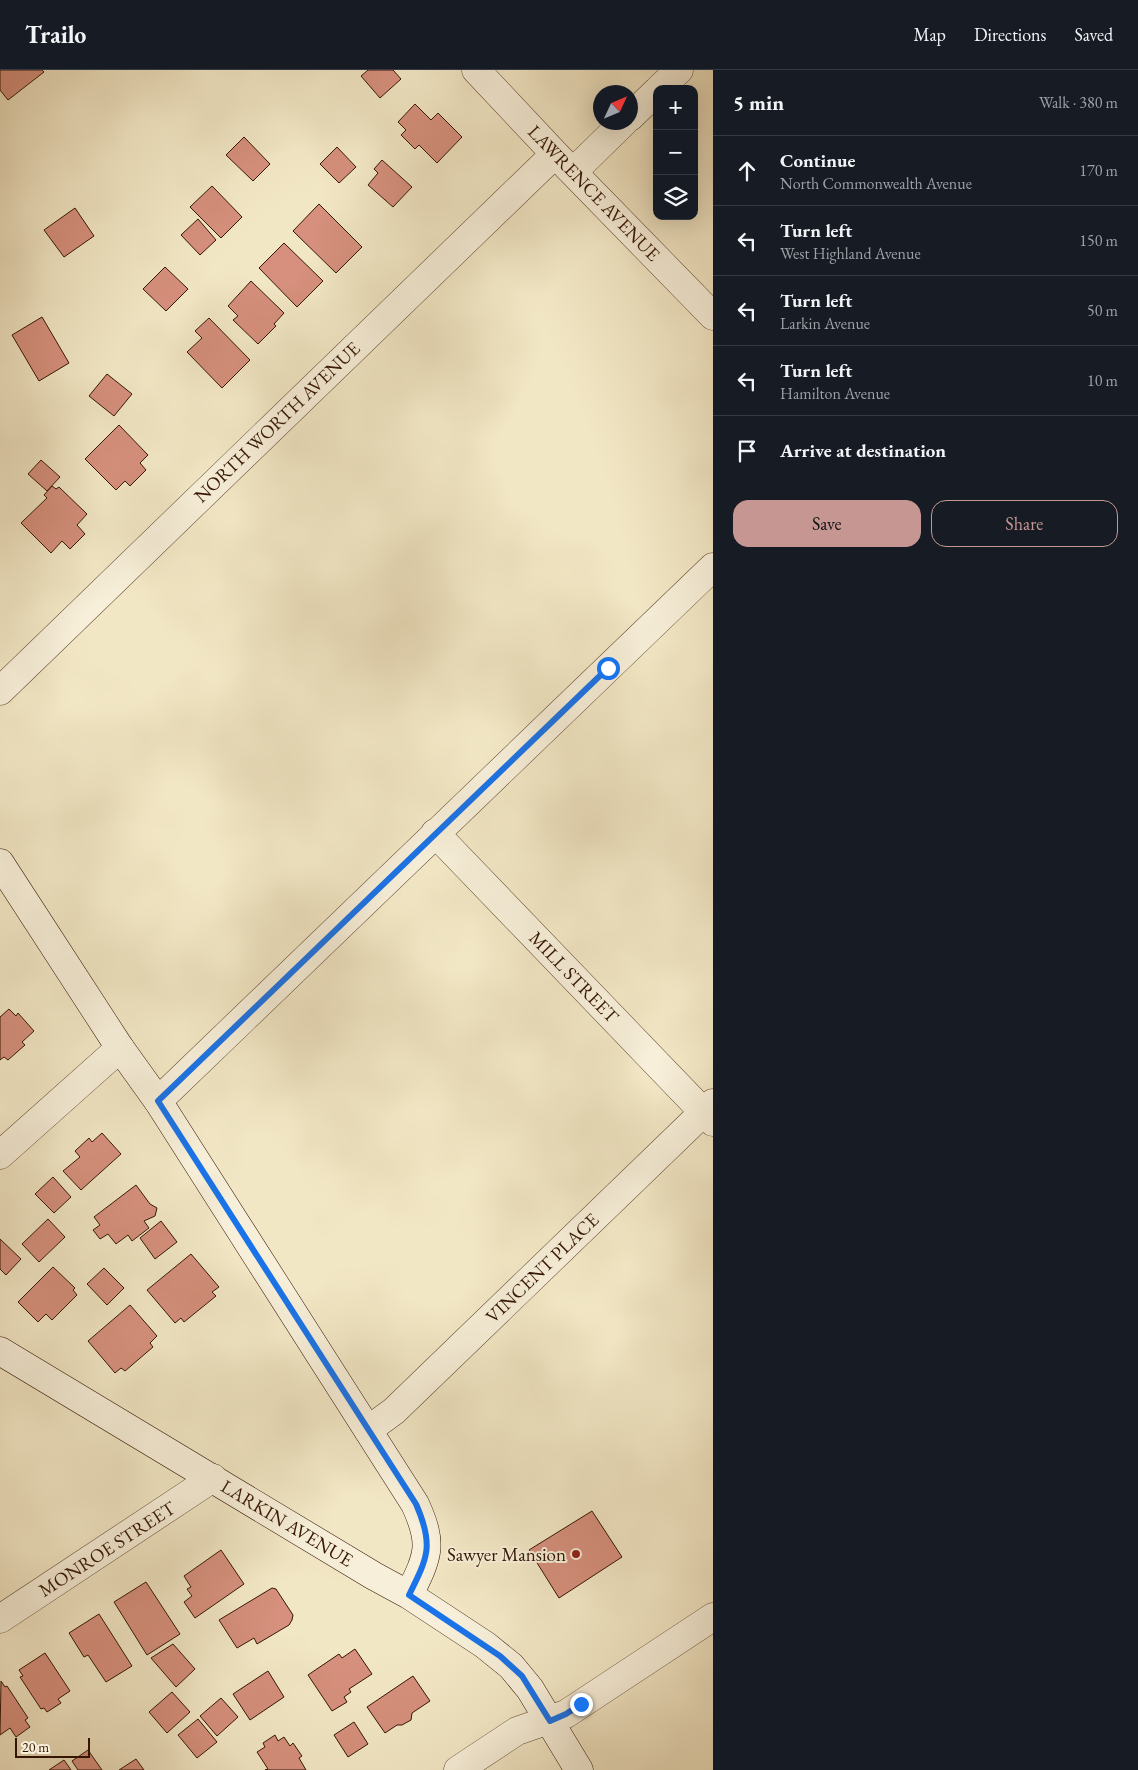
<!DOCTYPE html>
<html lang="en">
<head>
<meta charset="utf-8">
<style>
  :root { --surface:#171b24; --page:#20242c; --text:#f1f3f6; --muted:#9ea1a6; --line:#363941; --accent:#c59692 }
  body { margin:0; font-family:"EB Garamond",serif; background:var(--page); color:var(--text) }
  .controls { position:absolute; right:15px; top:15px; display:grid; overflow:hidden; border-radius:10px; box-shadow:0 5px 20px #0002 }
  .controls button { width:45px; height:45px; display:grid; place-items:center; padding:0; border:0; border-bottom:1px solid var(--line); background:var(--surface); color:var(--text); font:25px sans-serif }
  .compass { position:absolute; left:593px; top:15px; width:45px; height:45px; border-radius:50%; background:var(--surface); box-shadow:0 5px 20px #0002; rotate:46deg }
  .scale { position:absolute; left:15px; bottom:12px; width:75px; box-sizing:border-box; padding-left:5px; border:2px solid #351604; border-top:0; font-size:14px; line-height:18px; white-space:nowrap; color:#351604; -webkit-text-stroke:4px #f7efd9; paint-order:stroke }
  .stop { position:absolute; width:15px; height:15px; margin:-11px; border:4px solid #1a73e8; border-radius:50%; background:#fff }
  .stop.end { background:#1a73e8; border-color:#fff; box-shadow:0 1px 5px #0008 }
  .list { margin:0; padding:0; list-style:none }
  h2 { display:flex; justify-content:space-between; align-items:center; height:65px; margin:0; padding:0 20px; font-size:21px }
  h2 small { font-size:16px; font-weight:400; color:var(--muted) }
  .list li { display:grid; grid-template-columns:32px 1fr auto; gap:15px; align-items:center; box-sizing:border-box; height:70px; padding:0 20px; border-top:1px solid var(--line) }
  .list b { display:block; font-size:19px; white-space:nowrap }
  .list p { margin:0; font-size:16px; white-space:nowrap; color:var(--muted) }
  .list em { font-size:16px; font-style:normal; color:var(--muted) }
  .actions { display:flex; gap:10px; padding:15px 20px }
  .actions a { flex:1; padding:11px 0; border:1px solid var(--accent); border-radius:15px; text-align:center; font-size:18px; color:var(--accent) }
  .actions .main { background:var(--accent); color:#111 }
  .icon { flex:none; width:28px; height:28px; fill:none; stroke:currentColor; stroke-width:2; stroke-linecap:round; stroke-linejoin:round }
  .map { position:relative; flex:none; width:713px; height:1700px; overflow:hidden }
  header { display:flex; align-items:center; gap:30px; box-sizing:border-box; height:70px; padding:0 25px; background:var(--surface); border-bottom:1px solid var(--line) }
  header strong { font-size:24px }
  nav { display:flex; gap:28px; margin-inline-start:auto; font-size:18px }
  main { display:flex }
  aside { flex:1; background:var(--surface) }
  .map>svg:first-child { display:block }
  .building { fill:#d6907d; stroke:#351604 }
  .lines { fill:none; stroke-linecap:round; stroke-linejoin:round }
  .minor-casing { stroke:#644a34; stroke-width:29 }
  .secondary-casing { stroke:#351604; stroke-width:29 }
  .minor { stroke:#f7efd9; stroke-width:28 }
  .secondary { stroke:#f7efd9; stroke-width:28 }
  .route { stroke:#1a73e8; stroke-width:6 }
  .poi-dot { fill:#8f2418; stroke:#f7efd9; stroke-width:2 }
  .labels { text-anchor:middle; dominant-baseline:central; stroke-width:4; stroke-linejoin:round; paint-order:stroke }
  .street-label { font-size:19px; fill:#351604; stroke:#f7efd9 }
  .poi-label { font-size:19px; fill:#351604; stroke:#f7efd9; text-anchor:end }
</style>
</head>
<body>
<header>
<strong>Trailo</strong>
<nav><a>Map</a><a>Directions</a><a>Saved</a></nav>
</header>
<main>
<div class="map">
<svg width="713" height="1700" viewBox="0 0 713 1700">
  <rect width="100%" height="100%" fill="#f2e7c5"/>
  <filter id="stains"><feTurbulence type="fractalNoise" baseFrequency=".004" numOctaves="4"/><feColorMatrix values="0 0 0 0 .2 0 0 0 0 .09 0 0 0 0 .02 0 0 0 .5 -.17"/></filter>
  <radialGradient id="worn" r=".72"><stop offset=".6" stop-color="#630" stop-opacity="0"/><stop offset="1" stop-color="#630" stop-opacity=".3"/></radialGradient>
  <path class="building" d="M0,0H42L44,2L8,30L0,20Z
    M368,0H393L401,9L380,28L361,6Z
    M415,34L431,50L438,43L462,67L437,93L419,75L415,79L401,65L406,60L398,52Z
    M244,67L270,94L253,111L226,85Z
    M337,77L356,97L339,113L320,94Z
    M382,90L412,117L393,137L368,115L378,103L374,99Z
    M212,116L242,147L221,168L190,137Z
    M319,134L362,177L336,203L293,161Z
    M75,138L94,166L64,187L44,160Z
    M198,149L216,170L200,185L181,165Z
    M284,173L323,211L297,237L259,198Z
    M165,197L188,219L166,241L143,219Z
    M251,211L284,243L274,254L276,256L258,274L233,250L238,246L228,236Z
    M42,247L69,293L39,311L12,265Z
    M209,248L250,290L222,318L187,282L202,268L195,261Z
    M107,304L132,324L114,346L89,326Z
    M119,355L148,385L140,393L146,400L130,416L125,411L116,420L85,389Z
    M41,390L60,407L47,421L28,404Z
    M52,416L56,419L59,417L87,444L77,455L85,464L70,479L62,471L51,483L21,453L47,428L44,425Z
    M9,939L16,946L18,943L34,961L22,972L25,975L8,990L4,987L0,990V947Z
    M102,1063L121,1084L81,1120L63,1101L80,1087L75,1081L89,1068L92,1072Z
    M53,1107L71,1127L54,1143L35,1124Z
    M136,1115L150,1134L157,1138L155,1146L144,1151L149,1158L132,1171L128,1165L116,1174L108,1164L100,1169L93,1160L100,1155L94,1147Z
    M48,1149L65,1167L39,1192L22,1174Z
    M161,1151L177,1172L155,1189L140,1168Z
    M0,1169L21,1189L6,1205L0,1199Z
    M191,1184L219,1217L212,1222L216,1226L184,1252L181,1248L175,1253L147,1220Z
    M53,1197L75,1218L73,1220L77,1225L52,1250L46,1244L38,1252L18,1232Z
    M104,1198L124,1218L107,1235L87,1214Z
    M130,1235L157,1266L150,1273L153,1277L125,1301L121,1298L115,1303L88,1271Z
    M592,1441L622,1487L559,1528L529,1480Z
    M221,1480L244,1514L195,1548L184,1532L192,1526L187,1519L191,1517L184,1506Z
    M146,1512L180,1564L147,1585L114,1532Z
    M272,1518L276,1519L293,1545L292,1550L289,1555L257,1574L254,1568L237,1578L219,1550Z
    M99,1544L132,1596L106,1612L88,1585L84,1587L69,1563Z
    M173,1574L195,1599L176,1617L151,1588Z
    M355,1579L372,1604L349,1619L351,1622L344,1627L347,1632L332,1641L308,1605L339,1584L342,1588Z
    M45,1583L70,1621L58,1629L61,1633L47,1642L44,1638L41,1639L20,1607L23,1606L19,1600Z
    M268,1601L284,1627L250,1650L233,1624Z
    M413,1606L430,1631L412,1643L411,1650L402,1655H397L385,1663L367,1637Z
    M1,1611L5,1617L7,1616L28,1648L25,1650L30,1657L16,1667L10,1658L0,1665Z
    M172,1622L190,1642L167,1663L149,1642Z
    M221,1628L238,1647L217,1666L200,1646Z
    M198,1649L217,1672L197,1688L178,1665Z
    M354,1652L368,1674L348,1687L334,1665Z
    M275,1665L278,1671L284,1667L290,1676L293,1673L302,1686L299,1688L306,1700H265L268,1699L257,1682L265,1677L263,1673Z
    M88,1680L102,1700H78L72,1691Z
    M136,1689L144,1700H119Z
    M64,1690L71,1700H49Z"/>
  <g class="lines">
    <g class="minor-casing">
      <path id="minor" d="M476,0L555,84L713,246
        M659,19L679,0
        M630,47L657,21
        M573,102L624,52
        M0,621L555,84
        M435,763L713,1052
        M158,1031L713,497
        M0,1085L120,978
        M368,1360L394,1341L713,1033
        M0,1549L213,1408
        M458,1700L517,1661L566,1644L713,1547"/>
    </g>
    <g class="secondary-casing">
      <path id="secondary" d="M0,793L120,978L158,1031L415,1434C434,1475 428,1486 409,1525
        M0,1281L374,1506L409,1525L485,1575L511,1596L530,1619L579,1700"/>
    </g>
    <use href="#minor" class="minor"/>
    <use href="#secondary" class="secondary"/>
  </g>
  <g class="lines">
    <path class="route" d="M581,1634L566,1644L550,1651L522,1606L500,1586L409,1525C428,1487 434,1475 416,1434L158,1031L608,598"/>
  </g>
  <circle class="poi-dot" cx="576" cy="1484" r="5"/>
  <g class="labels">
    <g class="street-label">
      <text transform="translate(594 123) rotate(46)">LAWRENCE AVENUE</text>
      <text transform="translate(277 352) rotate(-44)">NORTH WORTH AVENUE</text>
      <text transform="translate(574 907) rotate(46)">MILL STREET</text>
      <text transform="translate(542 1198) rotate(-44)">VINCENT PLACE</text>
      <text transform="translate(287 1453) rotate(31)">LARKIN AVENUE</text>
      <text transform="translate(107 1479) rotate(-33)">MONROE STREET</text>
    </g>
    <g class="poi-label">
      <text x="566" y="1484">Sawyer Mansion</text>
    </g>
  </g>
  <rect width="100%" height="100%" filter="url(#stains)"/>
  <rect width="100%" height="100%" fill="url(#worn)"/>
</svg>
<div class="controls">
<button>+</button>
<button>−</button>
<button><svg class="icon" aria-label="layers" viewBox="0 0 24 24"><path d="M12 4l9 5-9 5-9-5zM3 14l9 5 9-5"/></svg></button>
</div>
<svg class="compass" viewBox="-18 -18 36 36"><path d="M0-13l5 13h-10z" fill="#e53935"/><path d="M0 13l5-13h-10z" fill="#9ea1a6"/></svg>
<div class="scale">20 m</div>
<div class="stop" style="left:608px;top:598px"></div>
<div class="stop end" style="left:581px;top:1634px"></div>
</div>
<aside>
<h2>5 min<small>Walk · 380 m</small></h2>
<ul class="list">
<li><svg class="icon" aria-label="ahead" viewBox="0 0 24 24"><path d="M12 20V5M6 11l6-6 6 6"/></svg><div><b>Continue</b><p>North Commonwealth Avenue</p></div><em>170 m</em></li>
<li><svg class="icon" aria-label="left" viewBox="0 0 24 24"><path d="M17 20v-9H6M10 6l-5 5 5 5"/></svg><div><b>Turn left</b><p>West Highland Avenue</p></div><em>150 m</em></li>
<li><svg class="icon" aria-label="left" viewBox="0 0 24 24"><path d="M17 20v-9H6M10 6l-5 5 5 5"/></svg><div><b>Turn left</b><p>Larkin Avenue</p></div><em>50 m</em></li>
<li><svg class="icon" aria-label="left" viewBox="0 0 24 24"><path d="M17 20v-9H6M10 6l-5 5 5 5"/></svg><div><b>Turn left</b><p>Hamilton Avenue</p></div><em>10 m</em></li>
<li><svg class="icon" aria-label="arrive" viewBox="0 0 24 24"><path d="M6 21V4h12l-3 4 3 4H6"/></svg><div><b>Arrive at destination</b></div></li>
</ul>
<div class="actions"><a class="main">Save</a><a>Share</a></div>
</aside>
</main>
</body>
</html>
